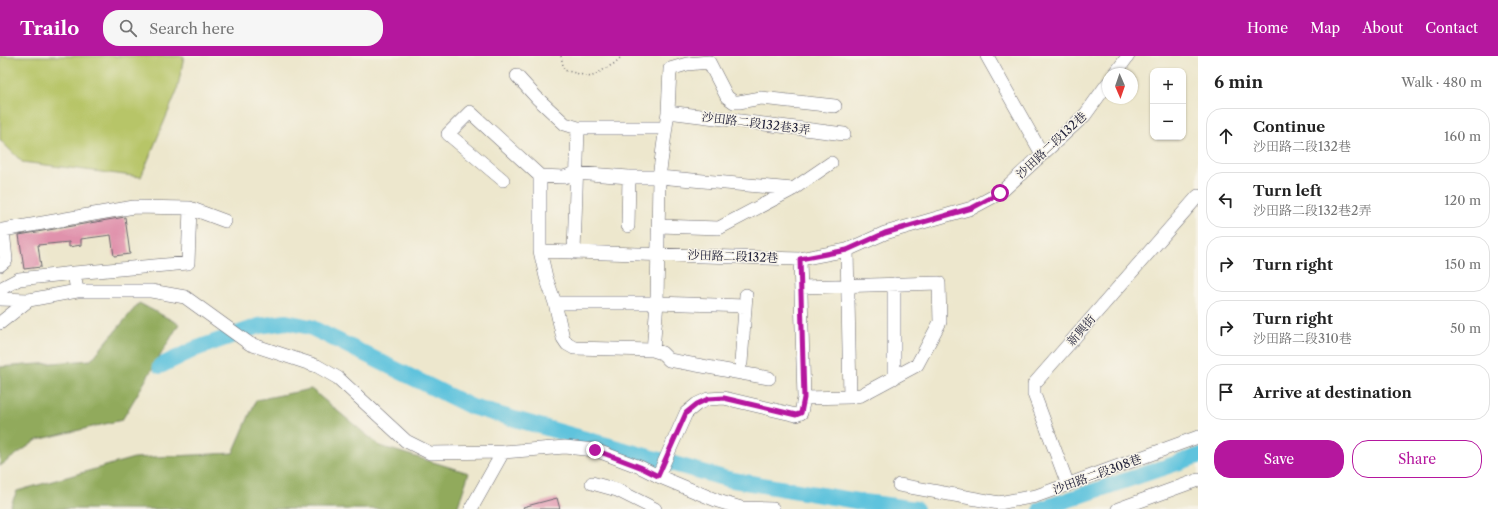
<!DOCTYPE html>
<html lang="en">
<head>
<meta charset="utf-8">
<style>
  :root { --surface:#fff; --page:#f6f6f6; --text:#222; --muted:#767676; --line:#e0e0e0; --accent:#b5179e }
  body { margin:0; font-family:"Libre Caslon Text","Noto Serif TC",serif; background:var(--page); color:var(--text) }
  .controls { position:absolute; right:12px; top:12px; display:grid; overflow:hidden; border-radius:8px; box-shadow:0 1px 3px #0004 }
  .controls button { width:36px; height:36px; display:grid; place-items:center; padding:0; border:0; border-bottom:1px solid var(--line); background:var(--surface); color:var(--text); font:20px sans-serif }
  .compass { position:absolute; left:1102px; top:12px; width:36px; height:36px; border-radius:50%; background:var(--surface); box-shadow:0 1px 3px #0004; rotate:178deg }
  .stop { position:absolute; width:12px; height:12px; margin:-9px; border:3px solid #b5179e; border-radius:50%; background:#fff }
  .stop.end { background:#b5179e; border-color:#fff; box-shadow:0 1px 4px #0008 }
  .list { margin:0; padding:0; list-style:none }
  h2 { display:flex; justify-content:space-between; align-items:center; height:52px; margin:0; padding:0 16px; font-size:17px }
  h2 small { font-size:13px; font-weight:400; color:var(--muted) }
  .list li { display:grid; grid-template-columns:26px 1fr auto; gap:12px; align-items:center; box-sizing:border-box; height:56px; margin:0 8px 8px; padding:0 8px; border:1px solid var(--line); border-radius:16px }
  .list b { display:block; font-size:15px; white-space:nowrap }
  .list p { margin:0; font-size:13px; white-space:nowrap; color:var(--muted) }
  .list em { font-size:13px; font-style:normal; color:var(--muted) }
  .actions { display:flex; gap:8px; padding:12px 16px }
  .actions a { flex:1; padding:9px 0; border:1px solid var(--accent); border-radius:16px; text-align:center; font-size:14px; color:var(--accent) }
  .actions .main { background:var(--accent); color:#fff }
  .icon { flex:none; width:22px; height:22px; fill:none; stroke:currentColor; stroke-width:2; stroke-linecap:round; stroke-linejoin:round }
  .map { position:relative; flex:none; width:1198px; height:453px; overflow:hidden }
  header { display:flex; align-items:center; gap:24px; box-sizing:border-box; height:56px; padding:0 20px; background:var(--accent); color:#fff }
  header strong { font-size:19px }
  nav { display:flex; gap:22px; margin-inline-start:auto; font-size:14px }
  .search { width:280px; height:36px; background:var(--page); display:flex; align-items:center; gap:10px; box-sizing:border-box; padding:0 14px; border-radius:16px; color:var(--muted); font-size:15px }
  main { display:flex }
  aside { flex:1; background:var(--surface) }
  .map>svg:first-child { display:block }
  .green { fill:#b7c567; stroke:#6c7451 }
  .forest { fill:#91aa5c; stroke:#5a664c }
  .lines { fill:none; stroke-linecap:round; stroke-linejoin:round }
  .river { stroke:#5fc3dd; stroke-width:16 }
  .building { fill:#e092ac }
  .minor-casing { stroke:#69676e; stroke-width:14 }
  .path { stroke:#69676e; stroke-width:1.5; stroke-dasharray:1 3; stroke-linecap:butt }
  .minor { stroke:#fff; stroke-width:13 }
  .route { stroke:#b5179e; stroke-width:5 }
  .labels { text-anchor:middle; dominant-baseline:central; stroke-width:3; stroke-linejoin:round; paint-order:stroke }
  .street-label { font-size:12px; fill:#22223b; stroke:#f7f3e8 }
</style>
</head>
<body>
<header>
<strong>Trailo</strong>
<div class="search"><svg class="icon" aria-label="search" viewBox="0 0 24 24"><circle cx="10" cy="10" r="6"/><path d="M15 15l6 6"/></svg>Search here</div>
<nav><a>Home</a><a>Map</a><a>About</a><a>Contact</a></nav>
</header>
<main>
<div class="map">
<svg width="1198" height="453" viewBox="0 0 1198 453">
  <rect width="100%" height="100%" fill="#f7f3e8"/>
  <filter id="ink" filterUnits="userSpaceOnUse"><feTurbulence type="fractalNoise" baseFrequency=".025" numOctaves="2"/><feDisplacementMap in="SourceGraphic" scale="8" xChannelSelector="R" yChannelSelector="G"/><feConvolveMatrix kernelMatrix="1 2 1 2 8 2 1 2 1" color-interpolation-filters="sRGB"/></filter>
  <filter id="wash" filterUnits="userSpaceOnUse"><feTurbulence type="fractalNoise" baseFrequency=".012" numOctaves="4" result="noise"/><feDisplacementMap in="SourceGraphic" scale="16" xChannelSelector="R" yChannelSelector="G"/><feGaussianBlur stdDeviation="0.9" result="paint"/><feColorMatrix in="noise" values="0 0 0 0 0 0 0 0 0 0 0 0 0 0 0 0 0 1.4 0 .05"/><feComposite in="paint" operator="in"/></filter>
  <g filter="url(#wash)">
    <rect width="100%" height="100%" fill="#ede7cd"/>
    <path class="green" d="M0,0H184L177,35L141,121L22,106L0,84Z"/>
    <path class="forest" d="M139,247L179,268L122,364L37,384L0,410V311L91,304Z
      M311,333L380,390L469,417L457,453H9L17,435L134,402L233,397L256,344Z"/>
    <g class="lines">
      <path class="river" d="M160,310L195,293L259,270L286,266L310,271L472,351L727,423L857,445L916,453
        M1041,453L1198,400"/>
    </g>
    <g id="blocks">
      <path class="building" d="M125,161L130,198L114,200L111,179L81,183V189L69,191V186L38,189L41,211L24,213L19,179Z
        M557,442L560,453H524L523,451Z"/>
    </g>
  </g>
  <g filter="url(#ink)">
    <use href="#blocks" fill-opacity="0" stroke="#69676e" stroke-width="1"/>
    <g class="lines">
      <g class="minor-casing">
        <path id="minor" d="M987,0L1042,98
          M1115,18L1128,0
          M517,20L537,42L565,68L578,72H666
          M668,56L844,78
          M540,120L564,121L576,117L629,121H659L793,133
          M503,124L448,78L470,56L540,120V195L546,221L555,247L563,282L567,288L574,292L653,294L662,297L669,304L769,322
          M190,152L225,165
          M628,170L629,121
          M659,170L719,172L793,133L831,107
          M847,194L850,341
          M540,195L800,203L847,194L885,177L972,152L1000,137L1085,59L1108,27
          M574,197L578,72
          M0,209L6,204L3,174L134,151L190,152L188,207L74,217L77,235
          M894,228V322
          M801,231L939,227L940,266L917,309L861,339L850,341L804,342
          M0,233L19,223L74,217
          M0,243L29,244
          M555,247H657L745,250
          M0,267L29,244L77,235H151L185,241L250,288L317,310L338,322L406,385L430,397L503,396L565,391L595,394L640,411L658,420L718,445L741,452L773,453
          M653,294L657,247L659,121L668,56L670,13L687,8L709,6L727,41L734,46H739L761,42L835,50
          M741,307L746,239
          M658,420L686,357L697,348L708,343L724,342L796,359L801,357L804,342L800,203
          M592,427L617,434L655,453
          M899,429L999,447L1036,440L1198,381
          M1068,429L1034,338V328L1198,140
          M471,453L503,396
          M1118,453L1198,424"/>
      </g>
      <path class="path" d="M561,0L564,14L591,21L615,7L622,0"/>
      <use href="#minor" class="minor"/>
    </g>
  </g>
  <g class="lines" filter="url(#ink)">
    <path class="route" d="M595,394L640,411L658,420L686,357L697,348L708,343L724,342L796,359L801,357L804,342L800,203L847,194L885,177L972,152L1000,137"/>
  </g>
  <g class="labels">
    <g class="street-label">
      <text transform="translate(756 67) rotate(7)">沙田路二段132巷3弄</text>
      <text transform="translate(1051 89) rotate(-43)">沙田路二段132巷</text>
      <text transform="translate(733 200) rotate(2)">沙田路二段132巷</text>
      <text transform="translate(1081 274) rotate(-49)">新興街</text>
      <text transform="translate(1097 418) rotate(-20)">沙田路二段308巷</text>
    </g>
  </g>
</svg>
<div class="controls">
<button>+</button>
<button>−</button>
</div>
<svg class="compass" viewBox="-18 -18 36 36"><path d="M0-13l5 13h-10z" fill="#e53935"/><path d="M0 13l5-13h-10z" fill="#767676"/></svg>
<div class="stop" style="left:1000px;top:137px"></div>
<div class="stop end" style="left:595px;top:394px"></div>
</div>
<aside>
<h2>6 min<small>Walk · 480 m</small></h2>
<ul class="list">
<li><svg class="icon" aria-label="ahead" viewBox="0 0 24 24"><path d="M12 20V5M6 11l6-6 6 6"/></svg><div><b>Continue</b><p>沙田路二段132巷</p></div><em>160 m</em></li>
<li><svg class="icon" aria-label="left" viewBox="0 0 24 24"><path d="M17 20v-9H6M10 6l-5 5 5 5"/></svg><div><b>Turn left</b><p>沙田路二段132巷2弄</p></div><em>120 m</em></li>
<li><svg class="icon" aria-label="right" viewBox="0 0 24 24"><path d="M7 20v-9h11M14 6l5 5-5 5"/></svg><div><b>Turn right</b></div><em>150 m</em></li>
<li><svg class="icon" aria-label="right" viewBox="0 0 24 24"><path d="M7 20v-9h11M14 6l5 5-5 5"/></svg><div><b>Turn right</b><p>沙田路二段310巷</p></div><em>50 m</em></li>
<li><svg class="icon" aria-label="arrive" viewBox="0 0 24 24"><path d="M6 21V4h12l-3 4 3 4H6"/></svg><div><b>Arrive at destination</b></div></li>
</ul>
<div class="actions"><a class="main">Save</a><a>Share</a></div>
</aside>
</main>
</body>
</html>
